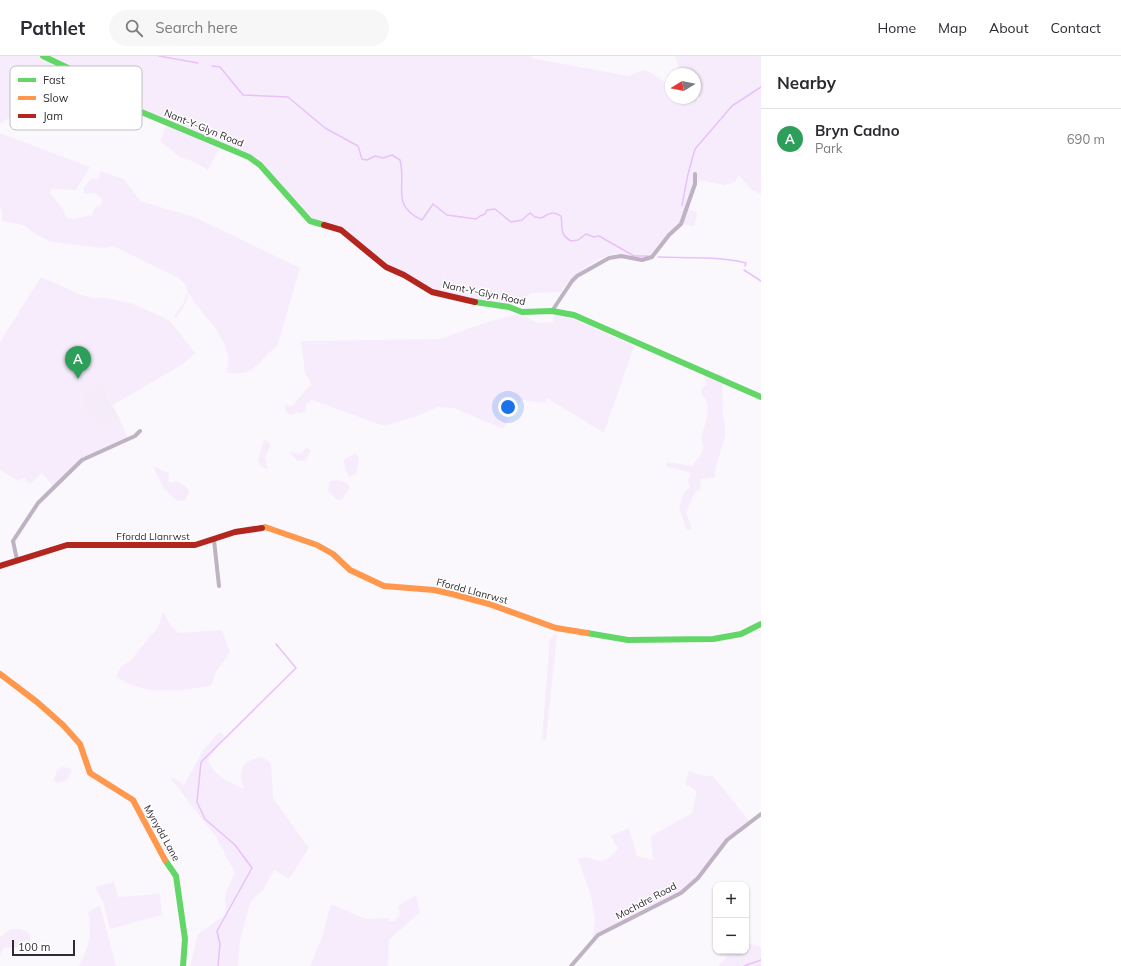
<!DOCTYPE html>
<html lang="en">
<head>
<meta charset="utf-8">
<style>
  :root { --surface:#fff; --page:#f7f7f7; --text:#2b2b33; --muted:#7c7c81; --line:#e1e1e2; --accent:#1a73e8 }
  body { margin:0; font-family:Mulish,sans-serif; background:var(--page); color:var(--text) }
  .controls { position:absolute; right:12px; bottom:12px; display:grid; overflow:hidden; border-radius:8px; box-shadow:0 1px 3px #0004 }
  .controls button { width:36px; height:36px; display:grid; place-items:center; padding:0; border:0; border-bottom:1px solid var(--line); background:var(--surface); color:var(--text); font:20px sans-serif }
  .compass { position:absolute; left:665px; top:12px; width:36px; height:36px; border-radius:50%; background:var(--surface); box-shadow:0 1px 3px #0004; rotate:260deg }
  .scale { position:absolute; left:12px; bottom:10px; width:63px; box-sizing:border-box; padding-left:4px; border:2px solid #302b33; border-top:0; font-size:11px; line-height:14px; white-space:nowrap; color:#302b33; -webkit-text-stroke:3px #fff; paint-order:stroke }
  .you { position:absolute; left:508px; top:351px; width:14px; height:14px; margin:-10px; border:3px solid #fff; border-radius:50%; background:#1a73e8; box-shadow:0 0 0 6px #1a73e833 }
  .badge { display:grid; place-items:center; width:26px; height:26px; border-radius:50%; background:var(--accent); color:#fff; font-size:13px; font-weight:700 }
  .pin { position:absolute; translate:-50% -33px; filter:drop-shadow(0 1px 2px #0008) }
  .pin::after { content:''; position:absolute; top:21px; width:14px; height:12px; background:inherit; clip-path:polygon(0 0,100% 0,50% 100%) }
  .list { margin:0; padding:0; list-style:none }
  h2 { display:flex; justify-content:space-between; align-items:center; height:52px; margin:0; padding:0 16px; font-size:17px }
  h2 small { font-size:13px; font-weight:400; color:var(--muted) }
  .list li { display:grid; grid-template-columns:26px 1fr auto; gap:12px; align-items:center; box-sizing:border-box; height:60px; padding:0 16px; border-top:1px solid var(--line) }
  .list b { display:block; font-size:15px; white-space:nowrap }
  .list p { margin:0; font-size:13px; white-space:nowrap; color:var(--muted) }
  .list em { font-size:13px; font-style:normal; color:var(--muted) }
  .icon { flex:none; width:22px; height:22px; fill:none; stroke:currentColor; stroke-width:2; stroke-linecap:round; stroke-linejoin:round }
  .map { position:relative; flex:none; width:761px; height:910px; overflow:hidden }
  header { display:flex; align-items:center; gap:24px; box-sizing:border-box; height:56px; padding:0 20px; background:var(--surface); border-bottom:1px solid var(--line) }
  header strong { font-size:19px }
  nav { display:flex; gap:22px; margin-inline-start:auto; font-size:14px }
  .search { width:280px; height:36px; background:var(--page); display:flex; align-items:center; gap:10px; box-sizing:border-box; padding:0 14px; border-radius:22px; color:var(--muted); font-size:15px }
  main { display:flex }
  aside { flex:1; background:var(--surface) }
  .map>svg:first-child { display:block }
  .built { fill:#f4ecf8 }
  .green { fill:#f7ecfc }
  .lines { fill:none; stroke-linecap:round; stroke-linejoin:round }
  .stream { stroke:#e8c1fb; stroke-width:1.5 }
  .street { stroke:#beb2c3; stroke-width:4 }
  .fast { stroke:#63d668; stroke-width:6 }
  .slow { stroke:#ff974d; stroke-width:6 }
  .jam { stroke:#b3261e; stroke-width:6 }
  .labels { text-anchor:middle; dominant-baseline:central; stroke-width:3; stroke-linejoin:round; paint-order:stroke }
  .street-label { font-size:10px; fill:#302b33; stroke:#fff }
  .key { fill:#fff; stroke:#c1bfc2; stroke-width:1 }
  .key-label { font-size:11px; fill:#302b33 }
</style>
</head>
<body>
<header>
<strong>Pathlet</strong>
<div class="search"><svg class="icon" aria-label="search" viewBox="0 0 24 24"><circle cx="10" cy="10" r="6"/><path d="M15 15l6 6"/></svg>Search here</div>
<nav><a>Home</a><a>Map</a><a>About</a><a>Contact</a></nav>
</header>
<main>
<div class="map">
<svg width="761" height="910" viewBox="0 0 761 910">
  <rect width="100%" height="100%" fill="#fbf8fd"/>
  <path class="built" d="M100,327L119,361L104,370L94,366L81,342Z"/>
  <path class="green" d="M0,0H40L59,8L117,40H106L96,32L59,10L60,27L0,68Z
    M51,0H531V2L628,20L643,14L650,16L671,30V42L700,44L695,30V18C681,18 679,13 675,0H761V138L752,134L738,119L735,126L725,129L699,124V127L696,125L686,153L698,157L694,170L681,168L648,203C643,203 636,204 632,202C626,200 621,197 614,198C598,200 568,222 561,236L531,237L511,250L468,243L434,235L387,209L336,170L313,163L259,105L231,90L221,89L208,114L192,105L181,102L160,85L166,70L211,86L140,53L88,19Z
    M0,77L90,111L76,134L52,133L50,137L63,153L67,162L74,163L92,159L95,151L101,149L102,143L95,137L85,138L83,133L91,122L99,123L100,115L124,123L140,145L194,161L300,212L277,291C265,297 257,315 243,317C238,318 232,317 227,317C227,311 229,304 228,299C222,274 204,261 191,241C185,232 188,229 177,221L113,190L103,192L52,186L37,179L23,169L2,165V154L0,152Z
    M41,221L79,238L92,242H107L133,248L163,261L170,265L195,297L183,308L113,349L100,328L81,342L94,366L104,370L119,361L128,382L82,404L54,431L42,417L30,428L24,422L18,425L0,414V286Z
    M187,235C190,243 182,254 176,262L174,260L184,246Z
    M554,256L577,261L576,264L634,290L604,377L547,342L546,347L521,344L503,373L454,352L438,351L417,360L384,370L312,344L306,348V355L299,358L297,355L293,359L288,358L285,353V348L290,350L293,349L308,331L312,329L305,317L301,285L440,283L485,267L520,257L537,267L553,266Z
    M708,312L713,320L718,317L724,320C725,326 721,329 722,335C723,342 722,349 723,357C724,365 726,372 725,381C722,395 715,407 715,421L701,423L700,434L695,436L686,457L692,473L687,475L679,451L685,435L690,432L688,423L691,419L688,416L666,410L667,406L692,410L700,400L704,391C695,378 718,354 702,339L701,333L707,328L704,322Z
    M264,383L271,388L265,402L268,413L261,411L258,405Z
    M307,391L311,395L306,404L297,405L290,396L300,398Z
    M355,397L359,402L356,418L349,421L345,413L344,404Z
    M153,410L169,417L168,425L170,427L177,425L188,432L189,437L185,444L177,445L164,433Z
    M339,424L347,427L350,431L342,444H337L328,435L330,425Z
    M163,556L171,570L179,577L222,574L230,596L216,616L211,630C180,634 142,641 116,620L121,611L131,604L158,571Z
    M553,578L557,579L546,684L542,683L550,582H552Z
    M219,676L225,680L208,704C214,720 229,726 244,733C243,729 240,722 241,717C242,706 253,702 262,701L271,707L273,742L309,792L289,823L274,814L263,834L251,845L240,884L238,910H190L198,878L226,858L225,838L235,817L216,781L171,723L173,722L184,729L203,694Z
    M62,711L70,712L72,715L67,724L58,727L53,725L57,715Z
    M689,715L704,720H713L750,766L727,784L698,822L681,837L625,865L592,885L595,864L591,840L578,803C594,796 600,817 618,792L610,780L629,772L637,800L653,804L651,780L692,757L697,735L685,728Z
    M114,826L118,841L160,838L162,859L110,873L103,846L95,831Z
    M416,839L420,856L389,884L388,910H310L322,881L331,848L365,863L389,862V865H394L400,859L398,850Z
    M100,849L116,910H79C89,889 93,879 88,856Z
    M11,873H21L30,878V890C21,892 13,890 4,892L0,900V881Z
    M746,886L761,891V910H718L732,895H746Z"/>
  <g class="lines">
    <path class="stream" d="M159,0L198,7
      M212,10L220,11L243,39L288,41L325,72L358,90L362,103L367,104L375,100L383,102L392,99L400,104C407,131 390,149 422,164L433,148L447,159L476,163L480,160L485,158L487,154L495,153L511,166L522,164L530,157L535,161L541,162C549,158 552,154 561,160C563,172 559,178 571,185L578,184L586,178L594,181L599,180L634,200H648
      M682,149L688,118L695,93L732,50L761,31
      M658,201C686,202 717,200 746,207L745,210
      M744,214L761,225
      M218,910L220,888L217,875L252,812L235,789L205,763L197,746L201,706L296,612L276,588
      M744,910L761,904"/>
    <path class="street" d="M552,255L572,225L577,220L609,202L621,200L642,204L652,201L669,179L681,168L695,128V118
      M214,484L219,530
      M17,504L13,485L38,447L82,404L135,380L140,375
      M571,910L598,879L681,837L698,822L727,784L761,758"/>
    <path class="fast" d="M43,0L89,22L119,40L139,55L249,101L260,109L310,165L324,169
      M475,246L509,251L522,256L552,255L574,259L761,341
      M587,577L628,584L713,583L741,578L761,568
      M165,804L176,820L185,883L183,910"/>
    <path class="slow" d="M262,472L265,471L317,489L333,498L350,514L384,530L434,534L452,538L489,548L556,572L587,577
      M0,618L37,646L63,669L80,688L90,717L133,744L165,804"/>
    <path class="jam" d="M324,169L341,174L386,211L404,219L432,236L475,246
      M0,510L67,489H195L235,476L262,472"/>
  </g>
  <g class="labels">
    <g class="street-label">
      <text transform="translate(204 72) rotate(22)">Nant-Y-Glyn Road</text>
      <text transform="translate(484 237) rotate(12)">Nant-Y-Glyn Road</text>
      <text x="153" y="480">Ffordd Llanrwst</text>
      <text transform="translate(472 535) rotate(15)">Ffordd Llanrwst</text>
      <text transform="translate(162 777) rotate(61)">Mynydd Lane</text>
      <text transform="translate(646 845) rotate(-28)">Mochdre Road</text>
    </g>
  </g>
  <rect x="10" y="10" width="132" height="64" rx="6" class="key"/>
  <rect x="18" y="22" width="18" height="4" fill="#63d668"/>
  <rect x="18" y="40" width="18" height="4" fill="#ff974d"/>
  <rect x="18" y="58" width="18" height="4" fill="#b3261e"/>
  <g class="key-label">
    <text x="43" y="28">Fast</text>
    <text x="43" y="46">Slow</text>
    <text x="43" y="64">Jam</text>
  </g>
</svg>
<div class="controls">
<button>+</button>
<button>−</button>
</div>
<svg class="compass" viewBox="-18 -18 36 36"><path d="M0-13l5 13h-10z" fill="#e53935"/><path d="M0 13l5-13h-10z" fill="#7c7c81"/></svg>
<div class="scale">100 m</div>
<div class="you"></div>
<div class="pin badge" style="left:78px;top:323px;background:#2e9e5b">A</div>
</div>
<aside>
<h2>Nearby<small></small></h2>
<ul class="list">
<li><span class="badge" style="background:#2e9e5b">A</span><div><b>Bryn Cadno</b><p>Park</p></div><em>690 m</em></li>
</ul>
</aside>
</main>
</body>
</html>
